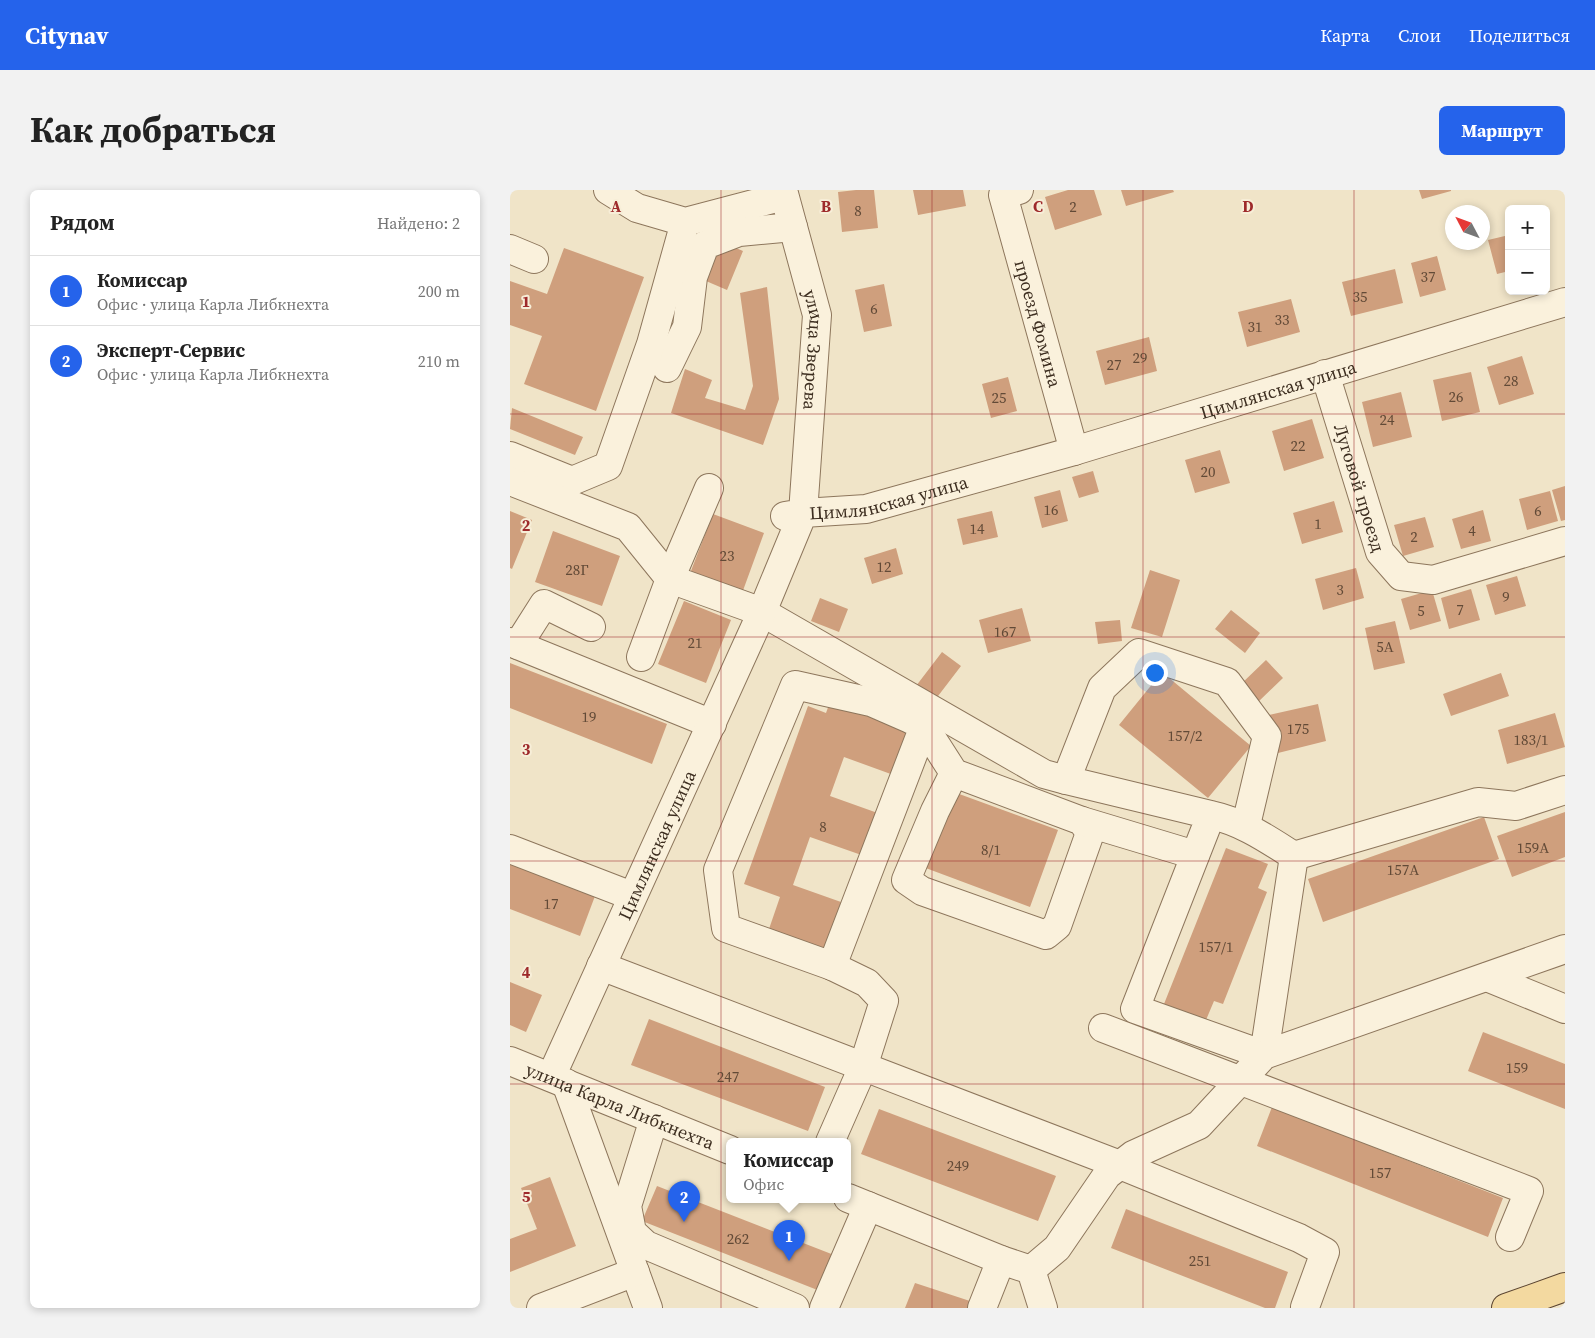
<!DOCTYPE html>
<html lang="ru">
<head>
<meta charset="utf-8">
<style>
  :root { --surface:#fff; --page:#f2f2f2; --text:#222; --muted:#767676; --line:#e0e0e0; --accent:#2563eb }
  body { margin:0; font-family:"Source Serif 4",serif; background:var(--page); color:var(--text) }
  .controls { position:absolute; right:15px; top:15px; display:grid; overflow:hidden; border-radius:8px; box-shadow:0 2px 8px #0003 }
  .controls button { width:45px; height:45px; display:grid; place-items:center; padding:0; border:0; border-bottom:1px solid var(--line); background:var(--surface); color:var(--text); font:25px sans-serif }
  .compass { position:absolute; left:935px; top:15px; width:45px; height:45px; border-radius:50%; background:var(--surface); box-shadow:0 2px 8px #0003; rotate:311deg }
  .you { position:absolute; left:644px; top:482px; width:18px; height:18px; margin:-12px; border:4px solid #fff; border-radius:50%; background:#1a73e8; box-shadow:0 0 0 8px #1a73e833 }
  .badge { display:grid; place-items:center; width:32px; height:32px; border-radius:50%; background:var(--accent); color:#fff; font-size:16px; font-weight:700 }
  .pin { position:absolute; translate:-50% -41px; filter:drop-shadow(0 1px 2px #0008) }
  .pin::after { content:''; position:absolute; top:26px; width:18px; height:15px; background:inherit; clip-path:polygon(0 0,100% 0,50% 100%) }
  .popup { position:absolute; left:216px; top:948px; width:125px; height:65px; box-sizing:border-box; display:grid; place-content:center; border-radius:8px; background:var(--surface); filter:drop-shadow(0 1px 4px #0005); font-size:16px; white-space:nowrap; color:var(--muted) }
  .popup b { font-size:19px; color:var(--text) }
  .popup::after { content:''; position:absolute; left:50%; top:100%; margin-left:-10px; border:10px solid transparent; border-top-color:var(--surface) }
  .list { margin:0; padding:0; list-style:none }
  h2 { display:flex; justify-content:space-between; align-items:center; height:65px; margin:0; padding:0 20px; font-size:21px }
  h2 small { font-size:16px; font-weight:400; color:var(--muted) }
  .list li { display:grid; grid-template-columns:32px 1fr auto; gap:15px; align-items:center; box-sizing:border-box; height:70px; padding:0 20px; border-top:1px solid var(--line) }
  .list b { display:block; font-size:19px; white-space:nowrap }
  .list p { margin:0; font-size:16px; white-space:nowrap; color:var(--muted) }
  .list em { font-size:16px; font-style:normal; color:var(--muted) }
  .map { position:relative; flex:none; width:1055px; height:1118px; overflow:hidden; border-radius:8px }
  header { display:flex; align-items:center; gap:30px; box-sizing:border-box; height:70px; padding:0 25px; background:var(--accent); color:#fff }
  header strong { font-size:24px }
  nav { display:flex; gap:28px; margin-inline-start:auto; font-size:18px }
  .intro { display:flex; align-items:center; justify-content:space-between; box-sizing:border-box; height:120px; padding:0 30px }
  h1 { margin:0; font-size:35px }
  .button { padding:12px 22px; border-radius:8px; background:var(--accent); color:#fff; font-size:18px; font-weight:700 }
  main { display:flex; gap:30px; padding:0 30px }
  aside { flex:1; background:var(--surface); border-radius:8px; box-shadow:0 2px 8px #0003 }
  .map>svg:first-child { display:block }
  .building { fill:#cf9f7d }
  .lines { fill:none; stroke-linecap:round; stroke-linejoin:round }
  .minor-casing { stroke:#8d765c; stroke-width:30 }
  .major-casing { stroke:#5b4430; stroke-width:30 }
  .minor { stroke:#faf1dc; stroke-width:28 }
  .major { stroke:#f3d9a0; stroke-width:28 }
  .grid { fill:none; stroke:#9e2a2b; stroke-width:1; stroke-opacity:0.55 }
  .labels { text-anchor:middle; dominant-baseline:central; stroke-width:4; stroke-linejoin:round; paint-order:stroke }
  .number-label { font-size:15px; fill:#624a37 }
  .street-label { font-size:18px; fill:#3d2e20; stroke:#f7eed8 }
  .grid-label { font-size:16px; text-anchor:middle; font-weight:bold; fill:#9e2a2b; stroke:#f7eed8; stroke-width:4; stroke-linejoin:round; paint-order:stroke }
</style>
</head>
<body>
<header>
<strong>Citynav</strong>
<nav><a>Карта</a><a>Слои</a><a>Поделиться</a></nav>
</header>
<div class="intro"><h1>Как добраться</h1><a class="button">Маршрут</a></div>
<main>
<aside>
<h2>Рядом<small>Найдено: 2</small></h2>
<ul class="list">
<li><span class="badge">1</span><div><b>Комиссар</b><p>Офис · улица Карла Либкнехта</p></div><em>200 m</em></li>
<li><span class="badge">2</span><div><b>Эксперт-Сервис</b><p>Офис · улица Карла Либкнехта</p></div><em>210 m</em></li>
</ul>
</aside>
<div class="map">
<svg width="1055" height="1118" viewBox="0 0 1055 1118">
  <rect width="100%" height="100%" fill="#f0e4c8"/>
  <path class="building" d="M346,0H364L368,38L332,42L328,2Z
    M403,0H453L456,16L408,25Z
    M558,0H584L592,25L545,40L535,7Z
    M611,0H663L664,2L616,16Z
    M909,0H941V1L912,9Z
    M999,45V81L987,84L978,50Z
    M212,52L233,61L217,100L196,91Z
    M54,58L134,87L86,221L14,194L32,146L0,135V91L37,104Z
    M927,66L936,100L910,107L901,73Z
    M885,79L893,113L841,126L832,92Z
    M374,94L382,136L354,142L345,100Z
    M257,97L269,209L253,255L161,223L175,179L202,190L195,208L235,220L243,196L230,103Z
    M781,109L790,142L737,157L728,122Z
    M639,147L647,181L595,195L586,161Z
    M1012,166L1024,204L989,215L977,177Z
    M961,182L970,222L932,231L923,190Z
    M498,187L507,221L481,228L472,194Z
    M891,202L902,247L863,257L852,212Z
    M2,218L73,247L65,265L0,239Z
    M802,229L814,268L774,281L762,241Z
    M710,260L720,293L685,303L675,270Z
    M583,281L589,302L569,308L562,287Z
    M1055,296V330L1051,331L1042,300Z
    M550,300L558,331L532,338L524,307Z
    M1040,301L1048,331L1017,340L1009,309Z
    M824,311L833,342L792,354L783,323Z
    M973,320L981,351L951,359L942,329Z
    M0,321L22,330L2,379L0,378Z
    M482,321L488,347L453,355L447,329Z
    M203,324L254,343L231,406L179,386Z
    M915,327L924,357L893,366L884,335Z
    M43,341L110,366L92,416L25,392Z
    M386,358L393,384L362,394L354,368Z
    M846,378L854,408L813,420L805,389Z
    M640,380L670,390L652,447L621,438Z
    M1007,386L1016,416L985,425L976,395Z
    M961,399L970,430L939,439L931,408Z
    M922,400L931,431L900,440L891,409Z
    M310,408L338,419L329,442L301,431Z
    M174,411L221,430L196,493L148,474Z
    M512,418L521,451L478,463L469,430Z
    M721,420L750,443L735,463L705,439Z
    M610,430L612,451L588,454L585,432Z
    M885,431L895,473L864,480L855,438Z
    M432,462L451,476L425,510L406,496Z
    M756,470L773,488L747,513L730,495Z
    M0,473L157,534L142,574L0,518Z
    M652,482L741,556L698,608L609,535Z
    M991,483L999,506L941,526L933,504Z
    M321,509L406,539L389,587L334,567L320,606L376,626L360,668L300,647L283,695L331,712L314,758L259,739L270,707L234,694L298,516L316,523Z
    M808,514L816,551L768,563L759,525Z
    M1045,523L1055,557L997,574L988,540Z
    M441,601L548,640L520,717L413,677Z
    M1055,622V667L1002,687L987,646Z
    M974,627L989,669L813,732L798,689Z
    M716,658L758,674L748,698L757,702L713,814L704,811L696,830L654,814Z
    M0,673L85,706L70,746L0,719Z
    M0,792L32,805L16,842L0,835Z
    M139,829L315,897L298,941L121,875Z
    M973,842L1055,874V919L958,881Z
    M762,917L993,1008L978,1047L747,956Z
    M369,919L546,986L528,1031L351,964Z
    M40,987L66,1056L0,1082V1049L27,1039L11,998Z
    M147,996L324,1065L310,1101L132,1031Z
    M616,1019L778,1082L765,1118H755L601,1058Z
    M405,1093L463,1112L461,1118H395Z"/>
  <g class="lines">
    <g class="minor-casing">
      <g id="minor">
        <path d="M98,0L127,18L175,32L274,6"/>
        <path id="s1" d="M273,0L307,125L293,323L275,326"/>
        <path id="s2" d="M509,0L493,5L564,261"/>
        <path d="M0,59L24,69"/>
        <path d="M157,178L177,137L183,87L195,55L229,42L283,37"/>
        <path id="s3" d="M815,184L870,362L891,386L923,390L1055,351"/>
        <path d="M0,266L62,291L98,276L141,154L175,32"/>
        <path d="M0,291L118,337L160,389L252,422L534,584L556,590L701,625C733,632 757,649 784,666L754,865L625,819L701,625"/>
        <path d="M0,452L202,534"/>
        <path d="M8,455L34,414L81,437"/>
        <path d="M131,467L160,389L199,298"/>
        <path d="M414,536L322,776L216,738L208,680L285,495L361,512L400,529L414,536L444,583L572,631L580,643L547,736L536,745L412,701L396,690L425,621L444,583"/>
        <path d="M556,590L592,498L629,463L717,492L757,546L736,635"/>
        <path d="M572,631L685,665"/>
        <path d="M0,659L122,706"/>
        <path d="M784,666L968,612L1006,616L1055,600"/>
        <path d="M91,776L610,975L789,1048L815,1062L795,1117"/>
        <path d="M977,787L1055,819"/>
        <path d="M593,838L1019,1001L1000,1047"/>
        <path id="s4" d="M0,871L220,960"/>
        <path id="s5" d="M41,887L252,422L293,323L356,319L564,261L1055,112"/>
        <path d="M56,893L138,1118"/>
        <path d="M144,929L117,1016L122,1042L136,1055L285,1118"/>
        <path d="M320,952L353,877L374,811L357,793L322,776"/>
        <path d="M338,1008L491,1070L521,1080L533,1118"/>
        <path d="M521,1080L547,1058L597,985L623,965L689,935L754,865L1055,759"/>
        <path d="M31,1118L125,1082"/>
        <path d="M314,1118L358,1016"/>
        <path d="M472,1118L491,1070"/>
      </g>
    </g>
    <g class="major-casing">
      <path id="major" d="M996,1118L1055,1097"/>
    </g>
    <use href="#minor" class="minor"/>
    <use href="#major" class="major"/>
  </g>
  <path class="grid" d="M211,0V1118M422,0V1118M633,0V1118M844,0V1118M0,224H1055M0,447H1055M0,671H1055M0,894H1055"/>
  <g class="labels">
    <g class="number-label">
      <text x="563" y="16">2</text>
      <text x="348" y="20">8</text>
      <text x="918" y="86">37</text>
      <text x="850" y="106">35</text>
      <text x="364" y="118">6</text>
      <text x="772" y="129">33</text>
      <text x="745" y="136">31</text>
      <text x="630" y="167">29</text>
      <text x="604" y="174">27</text>
      <text x="1001" y="190">28</text>
      <text x="946" y="206">26</text>
      <text x="489" y="207">25</text>
      <text x="877" y="229">24</text>
      <text x="788" y="255">22</text>
      <text x="698" y="281">20</text>
      <text x="541" y="319">16</text>
      <text x="1028" y="320">6</text>
      <text x="808" y="333">1</text>
      <text x="467" y="338">14</text>
      <text x="962" y="340">4</text>
      <text x="904" y="346">2</text>
      <text x="217" y="365">23</text>
      <text x="374" y="376">12</text>
      <text x="67" y="379">28Г</text>
      <text x="830" y="399">3</text>
      <text x="996" y="406">9</text>
      <text x="950" y="419">7</text>
      <text x="911" y="420">5</text>
      <text x="495" y="441">167</text>
      <text x="185" y="452">21</text>
      <text x="875" y="456">5А</text>
      <text x="79" y="526">19</text>
      <text x="788" y="538">175</text>
      <text x="675" y="545">157/2</text>
      <text x="1021" y="549">183/1</text>
      <text x="313" y="636">8</text>
      <text x="1023" y="657">159А</text>
      <text x="481" y="659">8/1</text>
      <text x="893" y="679">157А</text>
      <text x="41" y="713">17</text>
      <text x="706" y="756">157/1</text>
      <text x="1007" y="877">159</text>
      <text x="218" y="886">247</text>
      <text x="448" y="975">249</text>
      <text x="870" y="982">157</text>
      <text x="228" y="1048">262</text>
      <text x="690" y="1070">251</text>
    </g>
    <g class="street-label">
      <text stroke="none"><textPath href="#s2" startOffset="150">проезд Фомина</textPath></text>
      <text stroke="none"><textPath href="#s1" startOffset="164">улица Зверева</textPath></text>
      <text stroke="none"><textPath href="#s5" startOffset="1110">Цимлянская улица</textPath></text>
      <text stroke="none"><textPath href="#s3" startOffset="119">Луговой проезд</textPath></text>
      <text stroke="none"><textPath href="#s5" startOffset="705">Цимлянская улица</textPath></text>
      <text stroke="none"><textPath href="#s5" startOffset="255">Цимлянская улица</textPath></text>
      <text stroke="none"><textPath href="#s4" startOffset="119">улица Карла Либкнехта</textPath></text>
    </g>
  </g>
  <g class="grid-label">
    <text x="106" y="22">A</text>
    <text x="316" y="22">B</text>
    <text x="528" y="22">C</text>
    <text x="738" y="22">D</text>
    <text x="16" y="117">1</text>
    <text x="16" y="341">2</text>
    <text x="16" y="565">3</text>
    <text x="16" y="788">4</text>
    <text x="16" y="1012">5</text>
  </g>
</svg>
<div class="controls">
<button>+</button>
<button>−</button>
</div>
<svg class="compass" viewBox="-18 -18 36 36"><path d="M0-13l5 13h-10z" fill="#e53935"/><path d="M0 13l5-13h-10z" fill="#767676"/></svg>
<div class="you"></div>
<div class="pin badge" style="left:279px;top:1071px">1</div>
<div class="popup"><b>Комиссар</b>Офис</div>
<div class="pin badge" style="left:174px;top:1032px">2</div>
</div>
</main>
</body>
</html>
